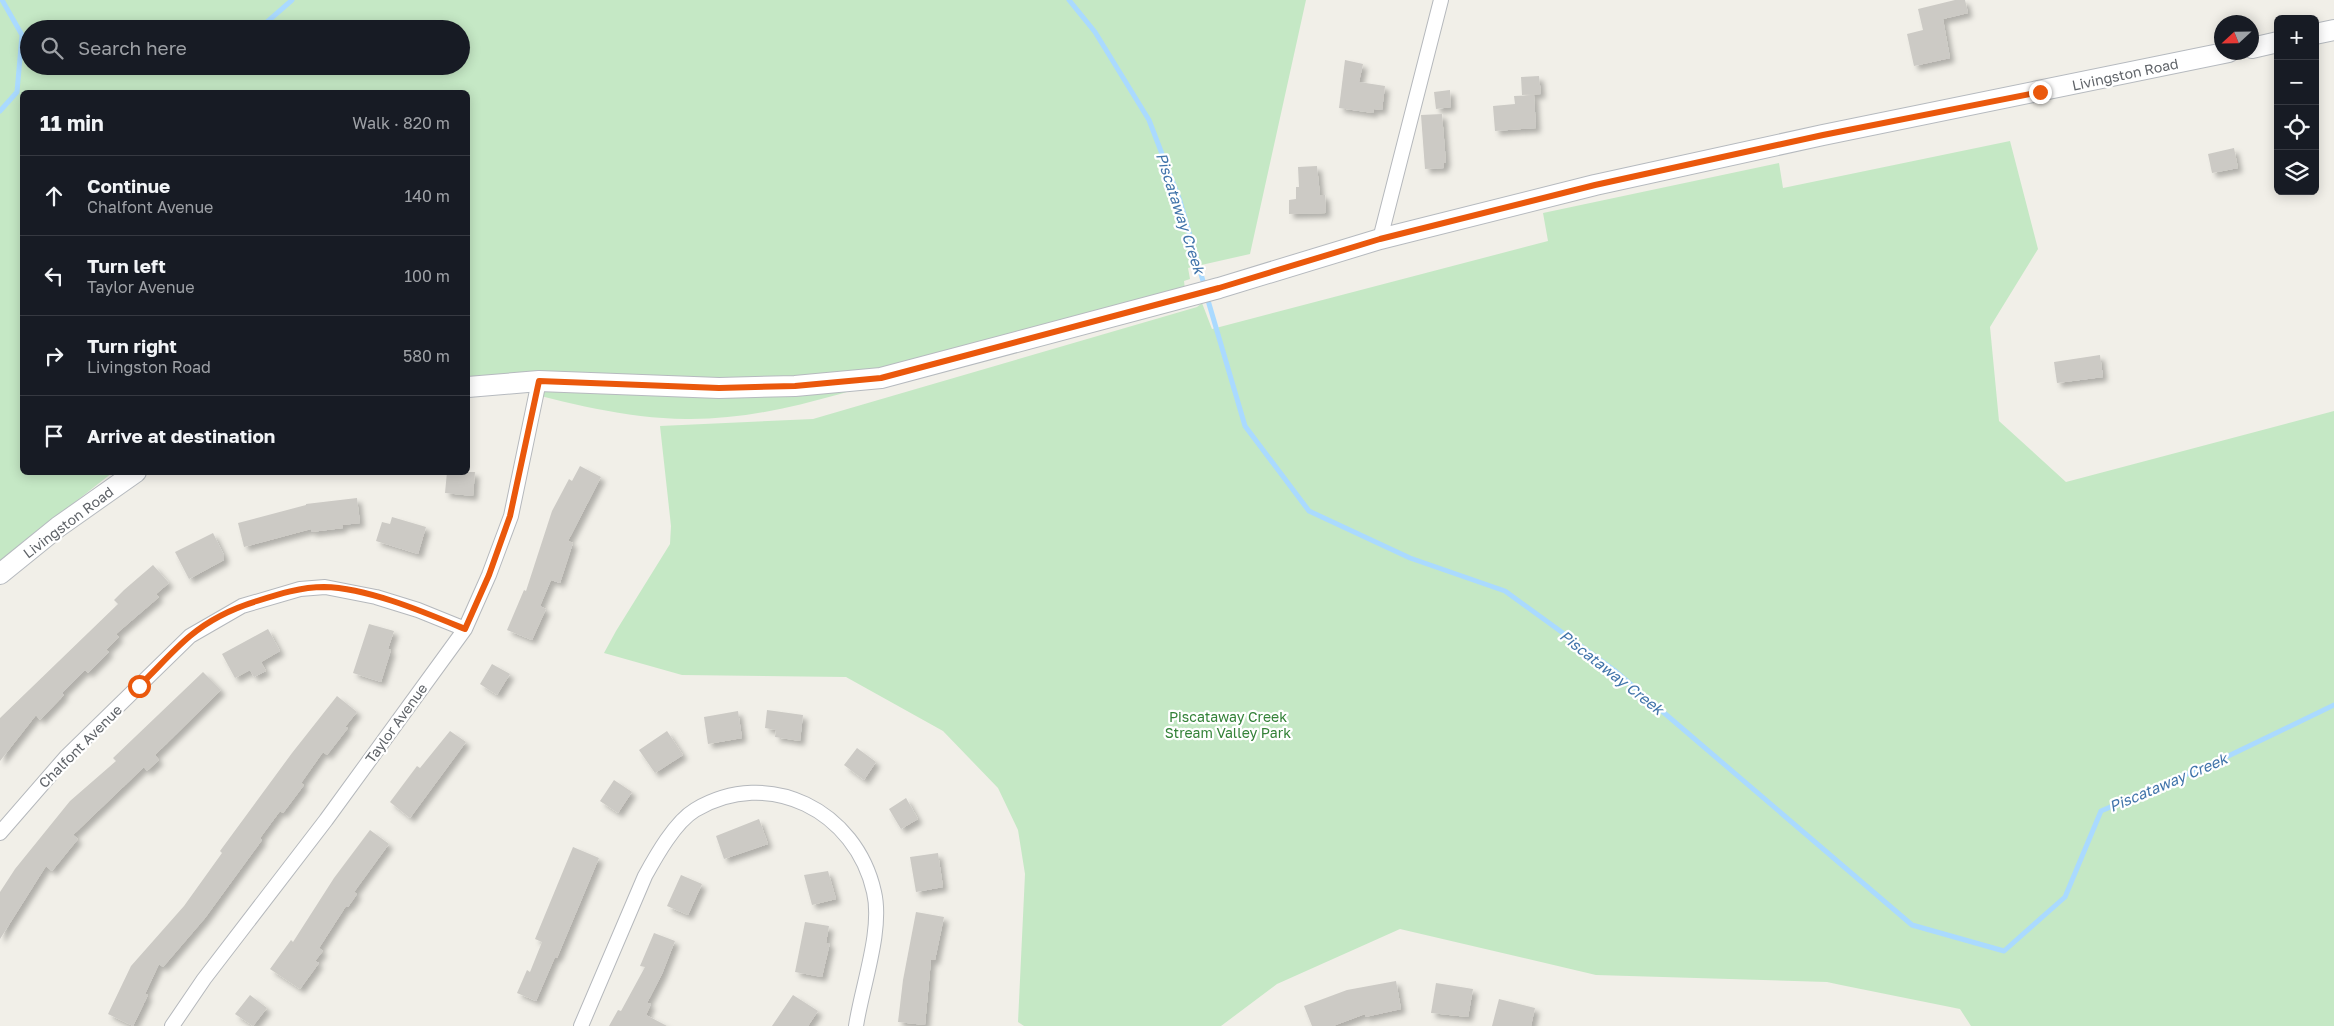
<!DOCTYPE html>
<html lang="en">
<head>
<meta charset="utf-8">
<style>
  :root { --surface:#171b24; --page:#20242c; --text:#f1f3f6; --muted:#9ea1a6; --line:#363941 }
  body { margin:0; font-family:"Golos Text",sans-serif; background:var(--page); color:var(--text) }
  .controls { position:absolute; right:15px; top:15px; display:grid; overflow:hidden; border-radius:8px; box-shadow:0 2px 12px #0003 }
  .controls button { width:45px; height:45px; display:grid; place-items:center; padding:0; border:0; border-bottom:1px solid var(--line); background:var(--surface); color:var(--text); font:25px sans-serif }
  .compass { position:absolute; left:2214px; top:15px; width:45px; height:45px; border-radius:50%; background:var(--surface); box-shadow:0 2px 12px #0003; rotate:248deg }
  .stop { position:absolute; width:15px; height:15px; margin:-11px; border:4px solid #ea580c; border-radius:50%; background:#fff }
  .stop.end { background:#ea580c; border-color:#fff; box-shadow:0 1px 5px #0008 }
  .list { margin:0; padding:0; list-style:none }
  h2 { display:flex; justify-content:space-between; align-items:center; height:65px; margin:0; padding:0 20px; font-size:21px }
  h2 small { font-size:16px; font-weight:400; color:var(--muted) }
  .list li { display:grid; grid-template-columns:32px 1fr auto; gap:15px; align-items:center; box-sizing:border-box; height:80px; padding:0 20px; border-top:1px solid var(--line) }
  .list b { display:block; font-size:19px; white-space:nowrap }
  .list p { margin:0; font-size:16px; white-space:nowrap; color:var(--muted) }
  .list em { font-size:16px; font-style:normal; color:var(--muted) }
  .icon { flex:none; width:28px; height:28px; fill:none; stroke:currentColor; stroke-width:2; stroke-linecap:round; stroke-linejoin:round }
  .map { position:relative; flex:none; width:2334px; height:1026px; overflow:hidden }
  .search { position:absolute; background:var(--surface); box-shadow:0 2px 12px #0003; left:20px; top:20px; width:450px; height:55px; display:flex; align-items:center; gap:12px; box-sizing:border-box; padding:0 18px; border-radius:28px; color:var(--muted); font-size:19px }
  .panel { position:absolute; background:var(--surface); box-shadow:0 2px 12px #0003; left:20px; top:90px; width:450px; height:385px; border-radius:8px }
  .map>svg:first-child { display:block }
  .green { fill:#c5e8c5; fill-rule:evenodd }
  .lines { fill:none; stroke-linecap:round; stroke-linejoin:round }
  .stream { stroke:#aadaff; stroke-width:5 }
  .building { fill:#cccac5; filter:url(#shadow) }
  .minor-casing { stroke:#b5b8bc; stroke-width:16 }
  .secondary-casing { stroke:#b6babf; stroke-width:22 }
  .minor { stroke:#fff; stroke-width:14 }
  .secondary { stroke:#fff; stroke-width:20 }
  .route { stroke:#ea580c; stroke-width:6 }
  .labels { text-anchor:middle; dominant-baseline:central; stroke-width:4.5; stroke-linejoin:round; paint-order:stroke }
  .street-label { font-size:14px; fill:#5f6368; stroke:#fff }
  .park-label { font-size:14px; fill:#348238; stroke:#fff }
  .water-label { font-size:15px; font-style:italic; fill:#4174aa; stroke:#fff }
</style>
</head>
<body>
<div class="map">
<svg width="2334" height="1026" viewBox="0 0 2334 1026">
  <defs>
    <filter id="shadow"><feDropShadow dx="4.5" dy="4.5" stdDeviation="2.5" flood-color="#0004"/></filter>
  </defs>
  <rect width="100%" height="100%" fill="#f1efe8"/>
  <path class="green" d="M0,0H1306L1250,254L1188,268L1190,279L1184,281L1185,290C1095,318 1005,345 914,372C839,394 765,420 686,419C611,418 539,395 468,377V92H22V472L112,473L0,561ZM29,29H461V66H29Z
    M2010,141L2038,249L1990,327L1999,421L2066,482L2334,411V1026H1971L1960,1009L1841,985L1827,982L1596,975L1400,929L1277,984L1221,1026H1024L1018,1022L1025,874L1018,830L998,788L943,731L846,677L682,675L604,653L616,631L670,544L671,526L660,426L813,419L1197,307L1202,303L1212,329L1548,241L1543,213L1779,163L1783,188Z"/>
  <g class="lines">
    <path class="stream" d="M2,0L22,35
      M1069,0L1095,32L1149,120L1180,201L1205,288
      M259,29L292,0
      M0,111L17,92L22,35
      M1207,297L1245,426L1309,511L1410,558L1505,591L1614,670L1912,925L2004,951L2065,897L2101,811L2220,760L2334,705"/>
  </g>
  <path class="building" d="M1955,0H1965L1968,13L1943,19L1950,58L1914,66L1907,34L1923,30L1918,9Z
    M1345,60L1363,64L1359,82L1385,86L1382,110L1374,109L1373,113L1339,108Z
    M1539,76L1541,94L1522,95L1521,77Z
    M1450,90L1451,107L1436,109L1434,92Z
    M1534,95L1536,128L1495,131L1493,106L1515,104L1514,96Z
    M1442,114L1446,163H1444V168L1425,169L1421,115Z
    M2234,148L2238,168L2212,173L2208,154Z
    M1317,166L1320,195H1325L1326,213L1289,214V200L1296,199V187H1299L1298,167Z
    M2100,355L2103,377L2057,383L2054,362Z
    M580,466L601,477L568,541L573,543L560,583L551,580L540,606L546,609L532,640L507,630L524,590L526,591L552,511L569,479L572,481Z
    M447,472H475L473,496L445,493Z
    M357,498L360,523L342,525L343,528L311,532V529L244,547L238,523L306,505V504Z
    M392,517L426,527L418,554L376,541L382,522L390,524Z
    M213,533L224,555V560L189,579L175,552Z
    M153,565L169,583L156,594L159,597L116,634L119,637L106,650L109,652L88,673L85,670L62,693L64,695L40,720L36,715L0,761V718L118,604L114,600L124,590Z
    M369,624L394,631L388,649L391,650L381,682L353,673Z
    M268,629L280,651L261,662L266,671L254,677L250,670L235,678L222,654Z
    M492,664L510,674L497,695L480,684Z
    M203,672L221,690L155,755L159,760L147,771L144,767L73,835L78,839L52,871L46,866L0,939V892L15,869L70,801L116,761L113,758Z
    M337,696L357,712L345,727L348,728L327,755L323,752L301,783L304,785L283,813L280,811L260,838L262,840L205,918L163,967L159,964L145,994L148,995L133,1026L108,1014L131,966L184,906L222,853L220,851L292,753Z
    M767,710L803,715L800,741L775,737L776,730L765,728Z
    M738,711L742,738L708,744L704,717Z
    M450,731L466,742L410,818L390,802L417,766L420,768Z
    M667,731L683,755L655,773L639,750Z
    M857,748L876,762L864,780L844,765Z
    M614,780L632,792L618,813L600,801Z
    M906,798L918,819L901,829L889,809Z
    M759,819L768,844L724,859L716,836Z
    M370,830L389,844L354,892L357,894L348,907L346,906L319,948L323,951L315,961L319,963L300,989L270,969L291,940L293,942L334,878Z
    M573,847L599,858L557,958L555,957L536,1001L517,993L527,970L530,972L542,942L535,939Z
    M938,853L943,887L916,892L910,857Z
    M828,871L836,899L812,905L804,875Z
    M681,875L702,884L688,915L667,906Z
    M916,912L944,917L935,960H931L925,1025L898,1022L903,980Z
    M805,922L829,926L826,943H830L822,977L795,972Z
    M654,933L675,941L662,974L647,1003L651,1004L646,1015L667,1026H609L618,1010L621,1011L645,967L640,966Z
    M1396,981L1401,1009L1365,1017V1014L1333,1026H1312L1304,1006L1347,990Z
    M1436,983L1473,989L1468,1017L1431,1013Z
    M250,995L267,1008L253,1026L235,1014Z
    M793,995L818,1011L808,1026H772Z
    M1499,999L1535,1008L1531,1026H1492Z"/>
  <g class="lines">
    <g class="minor-casing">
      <path id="minor" d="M1380,239L1441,0
        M0,833L66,757L190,636L242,606L300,589L325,587L376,597L418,610L465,629
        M172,1026L204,979L326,820L465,629L489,575L511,516L539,381
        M581,1026L645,876C656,856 675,822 695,810C769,766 856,811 874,892C883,930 862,986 856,1026"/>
    </g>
    <g class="secondary-casing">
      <path id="secondary" d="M2315,34L2334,30
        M2252,48L2278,42
        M468,387L539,381L719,388L795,386L881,378L1219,288L1380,239L1595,185L1823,135L2229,52
        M0,574L58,527L136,472"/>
    </g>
    <use href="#minor" class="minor"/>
    <use href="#secondary" class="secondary"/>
  </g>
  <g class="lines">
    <path class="route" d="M139,686C156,670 172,651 190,636C209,620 234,608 257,601C279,594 301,587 324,587C368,588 424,612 465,629L489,575L510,516L539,381L719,388L795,386L881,378L1219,288L1380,239L1595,185L1823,135L2040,92"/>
  </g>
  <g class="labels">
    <g class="street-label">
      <text transform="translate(2125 74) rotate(-12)">Livingston Road</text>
      <text transform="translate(68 522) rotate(-37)">Livingston Road</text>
      <text transform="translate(396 723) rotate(-54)">Taylor Avenue</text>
      <text transform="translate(80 746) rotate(-45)">Chalfont Avenue</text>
    </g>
    <g class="park-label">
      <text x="1228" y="716">Piscataway Creek<tspan x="1228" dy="16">Stream Valley Park</tspan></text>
    </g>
    <g class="water-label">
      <text transform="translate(1181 213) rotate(72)">Piscataway Creek</text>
      <text transform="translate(1612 672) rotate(38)">Piscataway Creek</text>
      <text transform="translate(2168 782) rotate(-23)">Piscataway Creek</text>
    </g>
  </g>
</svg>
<div class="controls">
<button>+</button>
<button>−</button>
<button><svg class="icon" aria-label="locate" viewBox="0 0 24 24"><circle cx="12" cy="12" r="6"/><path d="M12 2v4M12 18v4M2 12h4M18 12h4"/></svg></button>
<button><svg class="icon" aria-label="layers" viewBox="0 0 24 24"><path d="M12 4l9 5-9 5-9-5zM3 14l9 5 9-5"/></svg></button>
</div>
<svg class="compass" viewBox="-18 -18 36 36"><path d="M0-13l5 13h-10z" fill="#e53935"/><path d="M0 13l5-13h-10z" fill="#9ea1a6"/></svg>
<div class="stop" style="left:139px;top:686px"></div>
<div class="stop end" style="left:2040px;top:92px"></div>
<div class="search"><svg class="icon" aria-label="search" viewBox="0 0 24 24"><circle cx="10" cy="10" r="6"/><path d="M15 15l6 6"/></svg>Search here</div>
<section class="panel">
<h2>11 min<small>Walk · 820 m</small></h2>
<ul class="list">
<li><svg class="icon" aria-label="ahead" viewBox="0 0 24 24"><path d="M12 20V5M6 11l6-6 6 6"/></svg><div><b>Continue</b><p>Chalfont Avenue</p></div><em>140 m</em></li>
<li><svg class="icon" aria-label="left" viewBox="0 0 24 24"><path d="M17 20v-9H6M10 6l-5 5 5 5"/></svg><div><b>Turn left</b><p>Taylor Avenue</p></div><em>100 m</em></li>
<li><svg class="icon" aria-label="right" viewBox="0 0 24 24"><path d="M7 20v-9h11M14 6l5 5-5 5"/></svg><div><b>Turn right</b><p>Livingston Road</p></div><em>580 m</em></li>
<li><svg class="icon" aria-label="arrive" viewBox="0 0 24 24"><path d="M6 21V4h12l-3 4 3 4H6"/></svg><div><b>Arrive at destination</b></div></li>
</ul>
</section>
</div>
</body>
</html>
